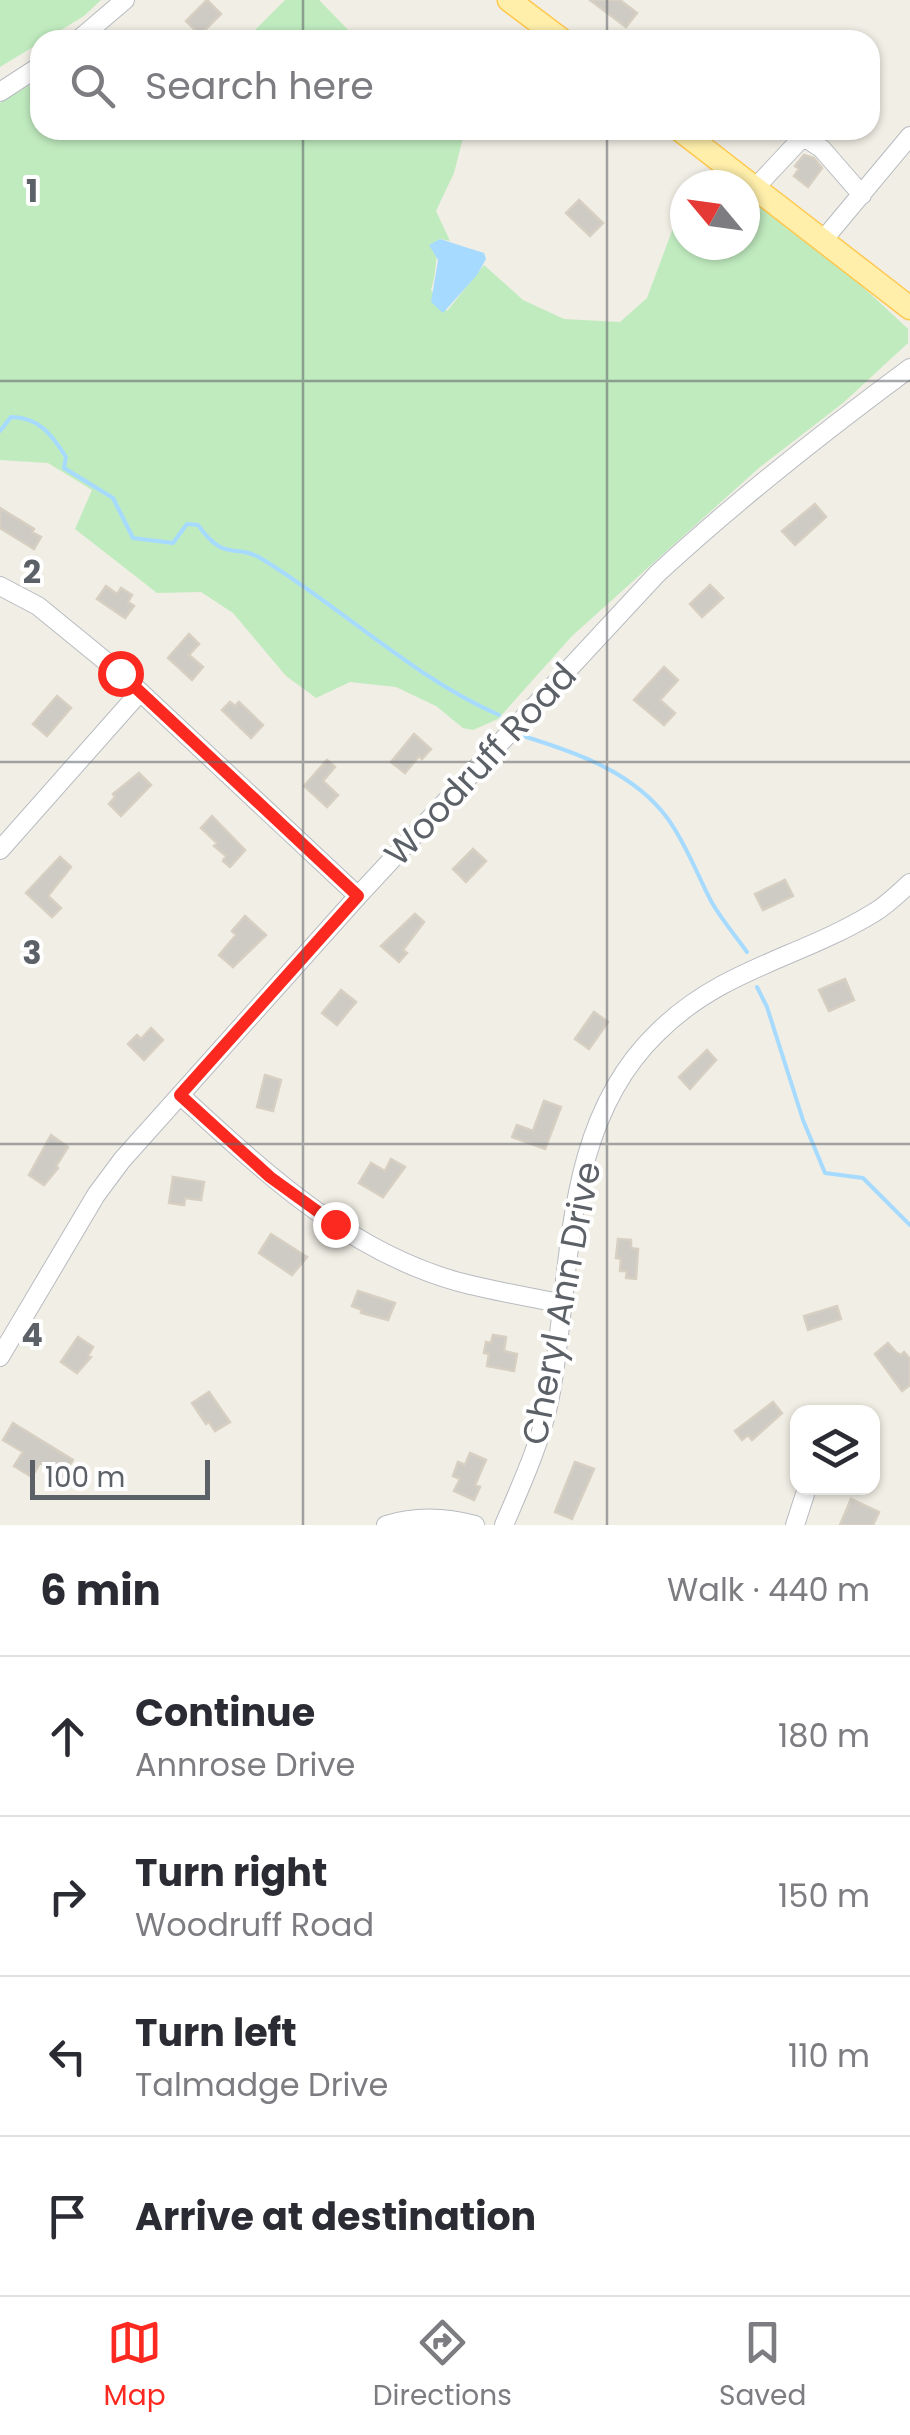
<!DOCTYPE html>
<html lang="en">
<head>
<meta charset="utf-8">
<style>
  :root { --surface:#fff; --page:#f2f2f3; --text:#2b2b33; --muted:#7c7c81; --line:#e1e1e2; --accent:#fc2920 }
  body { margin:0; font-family:Poppins,sans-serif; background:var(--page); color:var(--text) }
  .controls { position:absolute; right:30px; bottom:30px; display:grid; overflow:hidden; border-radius:20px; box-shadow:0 2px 8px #0004 }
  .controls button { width:90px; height:90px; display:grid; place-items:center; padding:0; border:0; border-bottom:2px solid var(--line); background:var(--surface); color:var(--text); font:50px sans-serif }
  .compass { position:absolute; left:670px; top:170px; width:90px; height:90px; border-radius:50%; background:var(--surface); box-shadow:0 2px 8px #0004; rotate:299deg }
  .scale { position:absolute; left:30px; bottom:25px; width:180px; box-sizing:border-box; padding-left:10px; border:5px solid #5c6167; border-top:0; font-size:28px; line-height:35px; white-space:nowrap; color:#5c6167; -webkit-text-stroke:8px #fff; paint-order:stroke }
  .stop { position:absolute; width:30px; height:30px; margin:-22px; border:8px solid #fc2920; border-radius:50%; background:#fff }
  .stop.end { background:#fc2920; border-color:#fff; box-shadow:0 2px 10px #0008 }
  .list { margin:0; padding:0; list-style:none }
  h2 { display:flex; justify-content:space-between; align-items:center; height:130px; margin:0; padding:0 40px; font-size:42px }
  h2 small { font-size:32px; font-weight:400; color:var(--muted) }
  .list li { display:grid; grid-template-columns:65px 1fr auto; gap:30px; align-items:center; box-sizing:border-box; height:160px; padding:0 40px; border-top:2px solid var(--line) }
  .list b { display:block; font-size:38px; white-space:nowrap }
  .list p { margin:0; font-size:32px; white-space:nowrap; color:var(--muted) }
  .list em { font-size:32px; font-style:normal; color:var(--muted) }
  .icon { flex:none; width:55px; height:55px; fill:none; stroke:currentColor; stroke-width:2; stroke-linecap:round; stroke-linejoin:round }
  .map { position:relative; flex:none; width:910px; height:1525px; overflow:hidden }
  .search { position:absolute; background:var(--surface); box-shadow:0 2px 8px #0004; left:30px; right:30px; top:30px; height:110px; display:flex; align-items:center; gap:25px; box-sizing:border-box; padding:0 35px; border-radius:30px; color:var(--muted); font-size:38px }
  .sheet { height:770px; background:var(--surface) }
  nav { display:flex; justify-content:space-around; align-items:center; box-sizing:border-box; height:140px; border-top:2px solid var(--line); background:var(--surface); font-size:28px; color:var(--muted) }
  nav a { display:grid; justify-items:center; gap:5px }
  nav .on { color:var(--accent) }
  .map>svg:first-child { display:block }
  .green { fill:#c0ebbf }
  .water { fill:#a6dbff }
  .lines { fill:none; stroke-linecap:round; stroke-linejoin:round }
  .stream { stroke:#a6dbff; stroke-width:4 }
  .building { fill:#cecac4; stroke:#d6cfc2; stroke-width:2.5 }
  .minor-casing { stroke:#b7bbc0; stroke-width:20 }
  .major-casing { stroke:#ffc84f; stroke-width:25 }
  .minor { stroke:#fff; stroke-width:18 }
  .major { stroke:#ffefab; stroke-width:22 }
  .route { stroke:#fc2920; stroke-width:12 }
  .grid { fill:none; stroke:#5c6167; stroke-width:2.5; stroke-opacity:0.55 }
  .labels { text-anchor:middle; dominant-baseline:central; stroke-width:8; stroke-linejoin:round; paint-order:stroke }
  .street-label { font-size:35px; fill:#5c6167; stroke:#fff }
  .grid-label { font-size:32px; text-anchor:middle; font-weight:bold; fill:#5c6167; stroke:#fff; stroke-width:8; stroke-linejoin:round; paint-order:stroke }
</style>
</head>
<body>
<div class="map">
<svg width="910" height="1525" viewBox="0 0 910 1525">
  <rect width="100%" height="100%" fill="#f1eee5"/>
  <path class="green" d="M0,0H101L84,16L0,67Z
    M285,0H319L358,40H245Z
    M40,79V130H465L454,173L436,211L450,241L440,239C435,256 437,272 431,290L447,311L484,265L523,300L564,319L620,322L647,298L685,196V245H745V192C803,234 857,280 908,329V343L843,403L760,467L572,636L498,719L473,730L463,728L436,706L396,687L350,682L316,698L286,676L233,613L201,592L157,593L75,529L92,490L48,463L0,460V103Z"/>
  <path class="water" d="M440,239L484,253L486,259L477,275L443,313L431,302L438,260L429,245Z"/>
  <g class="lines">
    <path class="stream" d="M0,431L11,417C39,417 52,435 66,457L64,468L113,498L133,538L173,543L187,524L198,525C226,564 234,542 262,559C344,609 411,676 499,715
      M523,736C575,752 634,772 668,819C686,844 697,874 711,901C721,919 735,935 747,952
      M757,987L767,1007L803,1120L825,1173L863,1178L910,1225"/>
  </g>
  <path class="building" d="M207,0L221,14L200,35L186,21Z
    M590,0H620L637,13L626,27Z
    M804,155L814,158L822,168L808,187L794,176L799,169L795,166Z
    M579,200L603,223L590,236L566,213Z
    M815,504L826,517L795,545L782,531Z
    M0,508L34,529L32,532L41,537L34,549L0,528Z
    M710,585L723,598L702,617L690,604Z
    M106,586L117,594L121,588L132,595L128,602L134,606L125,618L97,599Z
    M189,634L199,644L189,655L203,667L192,680L168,658Z
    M664,667L678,680L660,700L675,713L664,725L634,700Z
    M57,696L71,708L47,736L33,724Z
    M230,702L235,706L239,702L263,725L251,738L222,710Z
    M414,734L431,749L422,759L419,756L405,773L391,762Z
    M327,760L335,767L323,781L338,795L327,807L304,786Z
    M139,773L151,785L121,816L109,804L115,797L113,794Z
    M212,816L245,850L230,867L223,861L226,856L214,846L217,843L201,828Z
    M473,849L486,861L466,882L453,869Z
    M60,857L71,867L48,896L61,908L52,917L26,893Z
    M785,880L793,896L763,910L755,894Z
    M415,914L424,922L403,950L407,953L399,962L381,946Z
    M245,916L266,935L233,967L219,955L236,935L232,931Z
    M845,979L854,1000L829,1011L819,990Z
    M341,990L356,1002L337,1025L322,1013Z
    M594,1012L608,1022L589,1049L575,1039Z
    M151,1028L163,1040L144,1060L128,1044L137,1035L141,1039Z
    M707,1050L716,1060L690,1089L679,1077Z
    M265,1075L281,1080L273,1111L257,1107Z
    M544,1101L561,1107L545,1149L512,1137L517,1125L533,1131Z
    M51,1135L68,1147L56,1166L58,1168L44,1185L29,1175Z
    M391,1159L405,1167L383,1197L359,1183L371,1163L385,1171Z
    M173,1177L204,1182L201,1200L185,1198L184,1205L169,1203Z
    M271,1234L307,1257L292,1275L259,1253Z
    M618,1239L631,1240V1248L638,1249L636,1279L626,1278L627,1271H620L621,1259L616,1258Z
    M358,1291L395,1303L388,1320L361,1313L362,1310L352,1306Z
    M837,1306L841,1319L808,1330L804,1316Z
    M493,1335L506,1337L504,1351L517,1354L514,1371L487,1366L489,1354L484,1353L486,1342L491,1343Z
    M78,1337L93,1347L88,1356L91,1357L77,1373L61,1362Z
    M888,1343L896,1352L901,1355L904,1352L910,1359V1385L902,1391L875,1354Z
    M209,1392L230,1422L215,1431L209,1422L206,1424L192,1403Z
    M773,1402L782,1413L752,1440L748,1435L742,1440L735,1431Z
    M13,1423L73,1460L62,1477L40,1463L32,1477L14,1466L23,1452L3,1440Z
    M470,1453L486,1460L475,1485L480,1487L474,1500L454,1491L460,1479L453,1476L458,1462L465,1465Z
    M575,1462L594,1469L572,1519L555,1512Z
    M851,1499L879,1512L873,1525H840Z"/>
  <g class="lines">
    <g class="minor-casing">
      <path id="minor" d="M78,40L125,0
        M0,92L40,66
        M755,188L799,141L807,139L822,149L862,195
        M824,239L910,136
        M0,586L38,606L120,673L358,896
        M0,850L140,692
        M180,1095C262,1170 348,1252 459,1282C493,1291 529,1297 564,1304
        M0,1357L96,1195L122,1160L358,896L657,574C737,500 822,433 910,368
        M386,1525C415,1516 446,1517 475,1525
        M504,1525C522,1483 541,1442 550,1397C573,1273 560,1127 657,1033C722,968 801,958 875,912C887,905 899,893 910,883
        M795,1525L807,1488"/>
    </g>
    <g class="major-casing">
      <path id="major" d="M509,0L562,40
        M680,130L910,308"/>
    </g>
    <use href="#minor" class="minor"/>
    <use href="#major" class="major"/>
  </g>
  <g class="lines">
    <path class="route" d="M120,673L358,896L180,1095L270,1177L335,1224"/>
  </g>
  <path class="grid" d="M303,0V40M607,0V40M303,130V1525M607,130V1525M0,381H910M0,762H910M0,1144H910"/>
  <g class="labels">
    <g class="street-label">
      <text transform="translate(480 764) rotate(-47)">Woodruff Road</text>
      <text transform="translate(561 1303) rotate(-79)">Cheryl Ann Drive</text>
    </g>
  </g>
  <g class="grid-label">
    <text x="32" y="202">1</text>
    <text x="32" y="583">2</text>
    <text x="32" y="964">3</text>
    <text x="32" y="1346">4</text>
  </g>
</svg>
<div class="controls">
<button><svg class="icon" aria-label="layers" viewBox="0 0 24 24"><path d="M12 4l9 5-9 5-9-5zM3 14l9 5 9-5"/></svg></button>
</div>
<svg class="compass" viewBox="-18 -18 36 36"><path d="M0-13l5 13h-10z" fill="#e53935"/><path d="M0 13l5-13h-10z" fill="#7c7c81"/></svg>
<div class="scale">100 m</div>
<div class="stop" style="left:120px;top:673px"></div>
<div class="stop end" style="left:335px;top:1224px"></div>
<div class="search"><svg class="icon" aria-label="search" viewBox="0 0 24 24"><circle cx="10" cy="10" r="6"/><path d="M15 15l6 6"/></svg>Search here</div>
</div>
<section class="sheet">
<h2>6 min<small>Walk · 440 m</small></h2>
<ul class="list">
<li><svg class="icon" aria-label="ahead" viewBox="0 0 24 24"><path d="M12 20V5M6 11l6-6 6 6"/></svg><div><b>Continue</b><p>Annrose Drive</p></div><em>180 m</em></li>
<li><svg class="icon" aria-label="right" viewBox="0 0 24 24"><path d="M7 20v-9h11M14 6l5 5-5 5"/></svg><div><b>Turn right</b><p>Woodruff Road</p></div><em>150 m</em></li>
<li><svg class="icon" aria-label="left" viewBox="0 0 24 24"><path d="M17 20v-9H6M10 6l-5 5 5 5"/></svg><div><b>Turn left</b><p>Talmadge Drive</p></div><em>110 m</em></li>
<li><svg class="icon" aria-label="arrive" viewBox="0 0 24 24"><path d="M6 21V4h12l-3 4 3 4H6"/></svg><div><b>Arrive at destination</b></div></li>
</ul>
</section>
<nav>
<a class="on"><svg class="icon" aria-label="map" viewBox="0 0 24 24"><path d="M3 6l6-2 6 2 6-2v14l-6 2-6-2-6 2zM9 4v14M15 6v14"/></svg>Map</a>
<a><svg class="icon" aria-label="directions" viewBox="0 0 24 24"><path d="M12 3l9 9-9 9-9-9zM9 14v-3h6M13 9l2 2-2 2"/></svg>Directions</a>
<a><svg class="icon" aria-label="saved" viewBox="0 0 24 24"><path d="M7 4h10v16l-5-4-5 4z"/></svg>Saved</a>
</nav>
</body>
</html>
